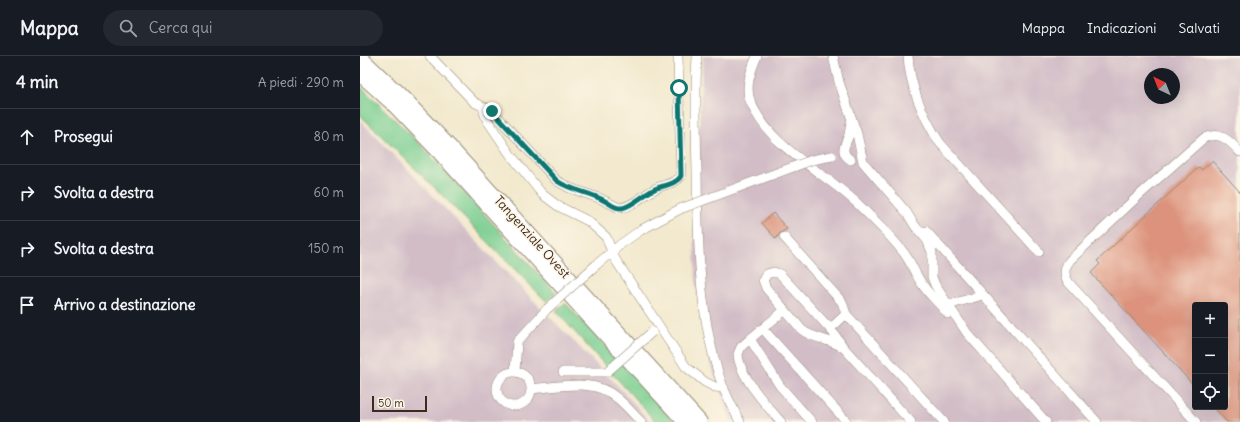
<!DOCTYPE html>
<html lang="it">
<head>
<meta charset="utf-8">
<style>
  :root { --surface:#171b24; --page:#242831; --text:#f1f3f6; --muted:#9ea1a6; --line:#363941 }
  body { margin:0; font-family:Delius,sans-serif; background:var(--page); color:var(--text) }
  .controls { position:absolute; right:12px; bottom:12px; display:grid; overflow:hidden; border-radius:4px; box-shadow:0 4px 16px #0002 }
  .controls button { width:36px; height:36px; display:grid; place-items:center; padding:0; border:0; border-bottom:1px solid var(--line); background:var(--surface); color:var(--text); font:20px sans-serif }
  .compass { position:absolute; left:784px; top:12px; width:36px; height:36px; border-radius:50%; background:var(--surface); box-shadow:0 4px 16px #0002; rotate:317deg }
  .scale { position:absolute; left:12px; bottom:10px; width:55px; box-sizing:border-box; padding-left:4px; border:2px solid #3b2a1e; border-top:0; font-size:11px; line-height:14px; white-space:nowrap; color:#3b2a1e; -webkit-text-stroke:3px #fcf5e5; paint-order:stroke }
  .stop { position:absolute; width:12px; height:12px; margin:-9px; border:3px solid #0f766e; border-radius:50%; background:#fff }
  .stop.end { background:#0f766e; border-color:#fff; box-shadow:0 1px 4px #0008 }
  .list { margin:0; padding:0; list-style:none }
  h2 { display:flex; justify-content:space-between; align-items:center; height:52px; margin:0; padding:0 16px; font-size:17px }
  h2 small { font-size:13px; font-weight:400; color:var(--muted) }
  .list li { display:grid; grid-template-columns:26px 1fr auto; gap:12px; align-items:center; box-sizing:border-box; height:56px; padding:0 16px; border-top:1px solid var(--line) }
  .list b { display:block; font-size:15px; white-space:nowrap }
  .list em { font-size:13px; font-style:normal; color:var(--muted) }
  .icon { flex:none; width:22px; height:22px; fill:none; stroke:currentColor; stroke-width:2; stroke-linecap:round; stroke-linejoin:round }
  .map { position:relative; flex:none; width:880px; height:366px; overflow:hidden }
  header { display:flex; align-items:center; gap:24px; box-sizing:border-box; height:56px; padding:0 20px; background:var(--surface); border-bottom:1px solid var(--line) }
  header strong { font-size:19px }
  nav { display:flex; gap:22px; margin-inline-start:auto; font-size:14px }
  .search { width:280px; height:36px; background:var(--page); display:flex; align-items:center; gap:10px; box-sizing:border-box; padding:0 14px; border-radius:22px; color:var(--muted); font-size:15px }
  main { display:flex }
  aside { flex:1; background:var(--surface) }
  .map>svg:first-child { display:block }
  .industrial { fill:#d2bdc7; fill-rule:evenodd }
  .green { fill:#79ce91; stroke:#5a7c58 }
  .building { fill:#dc927b }
  .lines { fill:none; stroke-linecap:round; stroke-linejoin:round }
  .minor-casing { stroke:#968a76; stroke-width:10 }
  .highway-casing { stroke:#968a76; stroke-width:16 }
  .minor { stroke:#fff; stroke-width:9 }
  .highway { stroke:#fff; stroke-width:14 }
  .minor-bridge-casing { stroke:#968a76; stroke-width:10; stroke-linecap:butt }
  .minor-bridge { stroke:#fff; stroke-width:9 }
  .route { stroke:#0f766e; stroke-width:5 }
  .labels { text-anchor:middle; dominant-baseline:central; stroke-width:3; stroke-linejoin:round; paint-order:stroke }
  .street-label { font-size:13px; fill:#3b2a1e; stroke:#fcf5e5 }
</style>
</head>
<body>
<header>
<strong>Mappa</strong>
<div class="search"><svg class="icon" aria-label="search" viewBox="0 0 24 24"><circle cx="10" cy="10" r="6"/><path d="M15 15l6 6"/></svg>Cerca qui</div>
<nav><a>Mappa</a><a>Indicazioni</a><a>Salvati</a></nav>
</header>
<main>
<aside>
<h2>4 min<small>A piedi · 290 m</small></h2>
<ul class="list">
<li><svg class="icon" aria-label="ahead" viewBox="0 0 24 24"><path d="M12 20V5M6 11l6-6 6 6"/></svg><div><b>Prosegui</b></div><em>80 m</em></li>
<li><svg class="icon" aria-label="right" viewBox="0 0 24 24"><path d="M7 20v-9h11M14 6l5 5-5 5"/></svg><div><b>Svolta a destra</b></div><em>60 m</em></li>
<li><svg class="icon" aria-label="right" viewBox="0 0 24 24"><path d="M7 20v-9h11M14 6l5 5-5 5"/></svg><div><b>Svolta a destra</b></div><em>150 m</em></li>
<li><svg class="icon" aria-label="arrive" viewBox="0 0 24 24"><path d="M6 21V4h12l-3 4 3 4H6"/></svg><div><b>Arrivo a destinazione</b></div></li>
</ul>
</aside>
<div class="map">
<svg width="880" height="366" viewBox="0 0 880 366">
  <rect width="100%" height="100%" fill="#fcf5e5"/>
  <filter id="ink" filterUnits="userSpaceOnUse"><feTurbulence type="fractalNoise" baseFrequency=".025" numOctaves="2"/><feDisplacementMap in="SourceGraphic" scale="8" xChannelSelector="R" yChannelSelector="G"/><feConvolveMatrix kernelMatrix="1 2 1 2 8 2 1 2 1" color-interpolation-filters="sRGB"/></filter>
  <filter id="wash" filterUnits="userSpaceOnUse"><feTurbulence type="fractalNoise" baseFrequency=".012" numOctaves="4" result="noise"/><feDisplacementMap in="SourceGraphic" scale="16" xChannelSelector="R" yChannelSelector="G"/><feGaussianBlur stdDeviation="0.9" result="paint"/><feColorMatrix in="noise" values="0 0 0 0 0 0 0 0 0 0 0 0 0 0 0 0 0 1.4 0 .05"/><feComposite in="paint" operator="in"/></filter>
  <g filter="url(#wash)">
    <rect width="100%" height="100%" fill="#f2e9ce"/>
    <path class="industrial" d="M343,0H880V366H371L366,347L351,311L342,272L336,228L334,167ZM790,18H814V42H790ZM835,249H865V351H835Z
      M0,64L178,249L264,336L291,366H0Z"/>
    <path class="green" d="M0,30L61,89L196,237L187,246L79,136L0,59Z
      M205,247L264,309L314,366H296L196,255Z"/>
    <g id="blocks">
      <path class="building" d="M852,105L880,136V366H867L853,351H865V249H835V331L731,217L740,208L737,205L787,158L839,111L842,114Z
        M413,157L427,173L420,177L416,183L402,167Z"/>
    </g>
  </g>
  <g filter="url(#ink)">
    <use href="#blocks" fill-opacity="0" stroke="#968a76" stroke-width="1"/>
    <g class="lines">
      <g class="minor-casing">
        <path id="minor" d="M70,0L114,46L128,53L135,58L197,125L210,132L239,142L259,152C272,152 286,136 299,131C307,128 316,127 321,120L318,0
          M337,0C335,38 336,77 337,115C338,187 338,262 363,331C368,343 374,354 380,366
          M397,0C391,14 384,32 391,47C413,96 466,115 502,152C516,166 532,181 544,197C551,206 555,218 562,228C569,239 580,248 588,258
          M473,0L479,26L497,78L503,106L547,157L555,170L567,184L572,196V221L575,229L607,277L686,366
          M548,0C550,31 563,61 580,87L679,196
          M125,51L124,56L127,64L150,98L182,138L198,150L228,165L246,181L255,203L326,311L345,326L355,331L364,332
          M491,66C490,70 490,74 489,79C485,89 479,97 491,104
          M566,175L737,366
          M424,181L482,246L486,258
          M236,209L261,188L281,174L320,153
          M584,250L623,239
          M425,254L390,283L420,330L452,366
          M403,273L487,366
          M470,273L486,258L584,366
          M390,283L381,291L378,298C379,320 407,350 421,366
          M484,292C471,283 453,283 442,274L406,232L403,224L407,218L414,216L420,218L472,275L484,292L551,366
          M155,316L157,286L187,253
          M203,316H247
          M137 333a17 17 0 1 1 34 0a17 17 0 1 1-34 0Z
          M171,333C198,331 235,321 257,342C266,349 273,358 281,366
          M836,366L709,227C703,219 704,212 710,204L776,142L844,82C860,75 869,84 880,96"/>
      </g>
      <g class="highway-casing">
        <path id="highway" d="M0,1L41,40L89,90L340,366
          M0,18L32,47L80,97L325,366"/>
      </g>
      <use href="#minor" class="minor"/>
      <use href="#highway" class="highway"/>
      <g class="minor-bridge-casing">
        <path id="minor-bridge" d="M320,153L452,104L472,100
          M187,253L236,209
          M247,316L292,276"/>
      </g>
      <use href="#minor-bridge" class="minor-bridge"/>
    </g>
  </g>
  <g class="lines" filter="url(#ink)">
    <path class="route" d="M132,55L197,125C212,135 230,136 245,145C251,148 255,153 262,152C273,150 286,136 297,132C306,129 316,128 321,120L319,32"/>
  </g>
  <g class="labels">
    <g class="street-label">
      <text transform="translate(172 181) rotate(48)">Tangenziale Ovest</text>
    </g>
  </g>
</svg>
<div class="controls">
<button>+</button>
<button>−</button>
<button><svg class="icon" aria-label="locate" viewBox="0 0 24 24"><circle cx="12" cy="12" r="6"/><path d="M12 2v4M12 18v4M2 12h4M18 12h4"/></svg></button>
</div>
<svg class="compass" viewBox="-18 -18 36 36"><path d="M0-13l5 13h-10z" fill="#e53935"/><path d="M0 13l5-13h-10z" fill="#9ea1a6"/></svg>
<div class="scale">50 m</div>
<div class="stop" style="left:319px;top:32px"></div>
<div class="stop end" style="left:132px;top:55px"></div>
</div>
</main>
</body>
</html>
